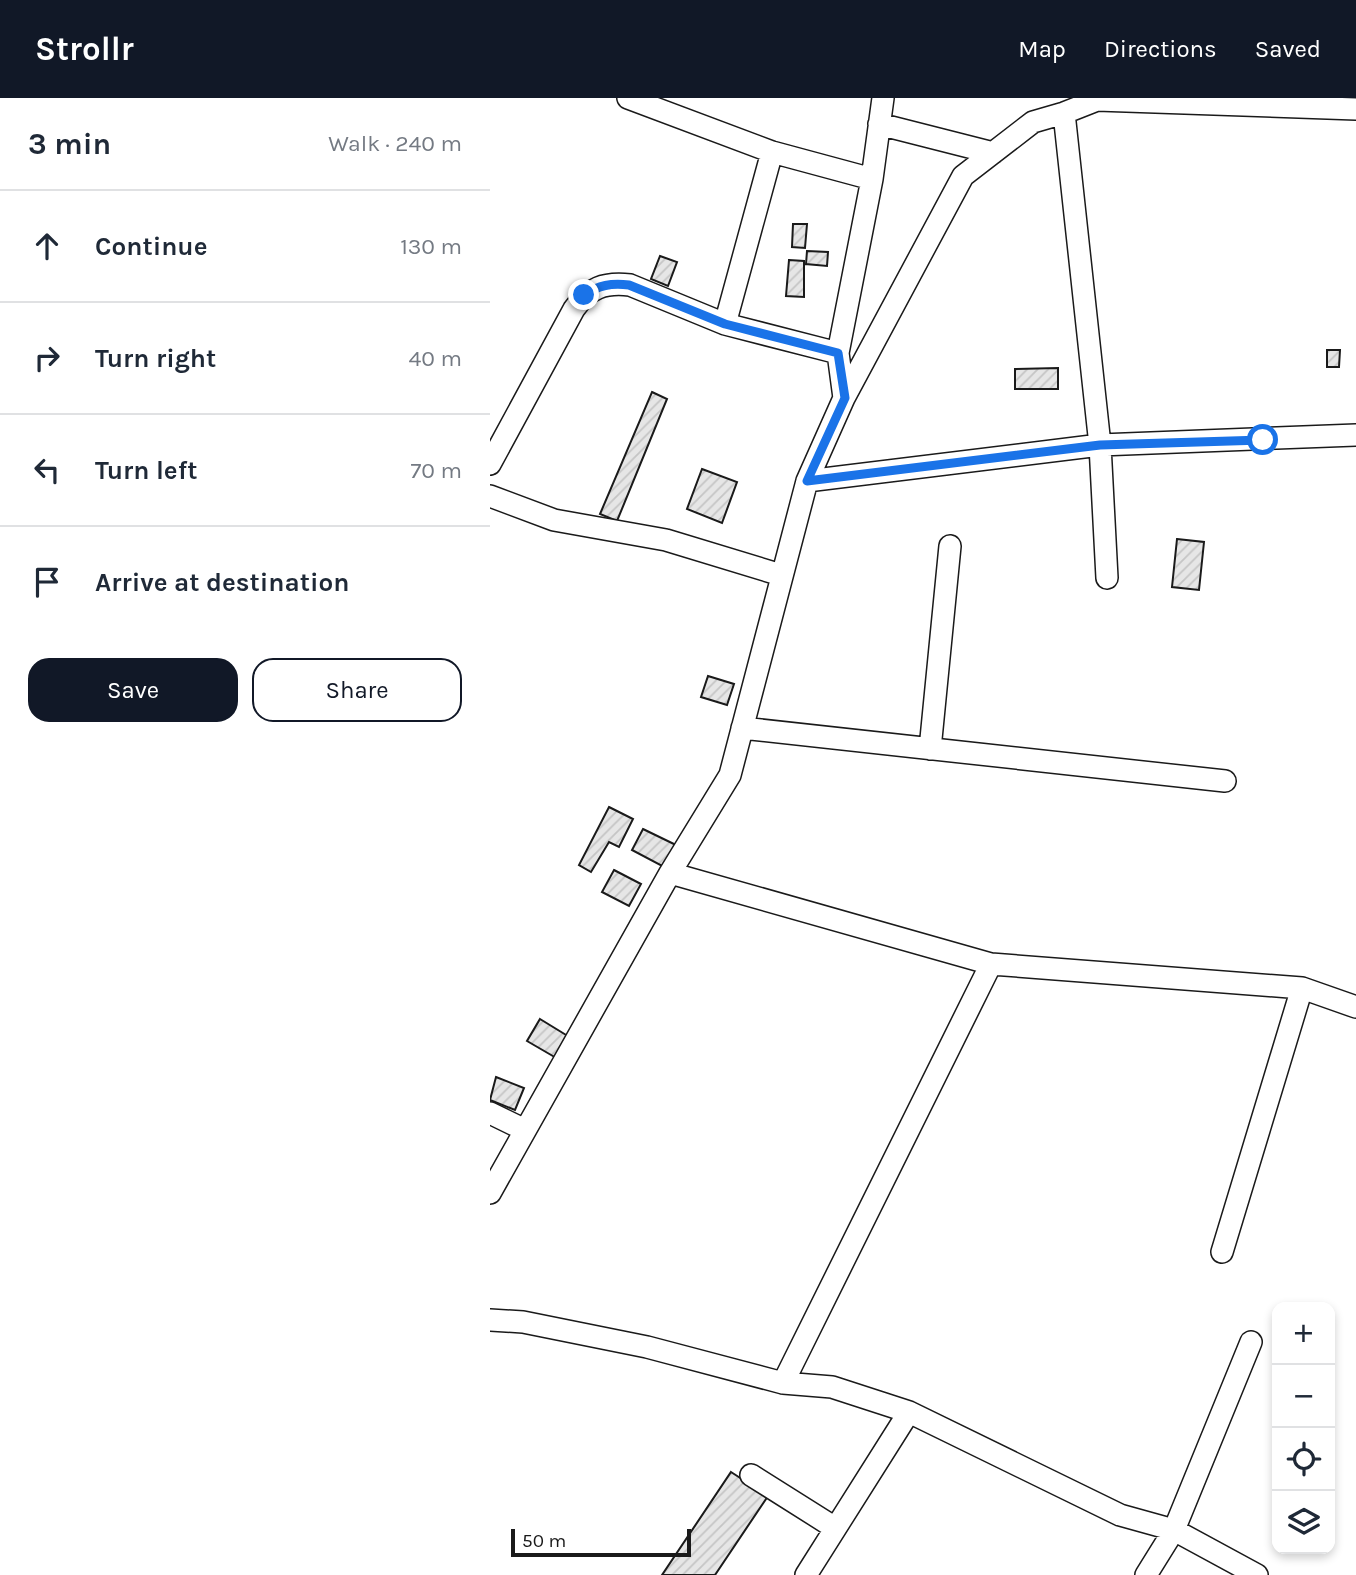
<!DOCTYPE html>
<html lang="en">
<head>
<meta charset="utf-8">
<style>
  :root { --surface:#fff; --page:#f6f6f7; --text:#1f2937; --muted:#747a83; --line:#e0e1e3; --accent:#111827 }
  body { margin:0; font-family:Karla,sans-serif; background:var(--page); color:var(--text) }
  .controls { position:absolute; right:21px; bottom:21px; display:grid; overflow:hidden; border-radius:14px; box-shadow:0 4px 10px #0003 }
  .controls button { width:63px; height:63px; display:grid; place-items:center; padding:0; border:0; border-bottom:2px solid var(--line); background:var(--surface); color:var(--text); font:35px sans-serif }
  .scale { position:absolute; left:21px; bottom:18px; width:180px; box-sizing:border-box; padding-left:7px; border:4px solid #1a1a1a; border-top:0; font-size:19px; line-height:24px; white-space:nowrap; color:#1a1a1a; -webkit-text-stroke:5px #fff; paint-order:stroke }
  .stop { position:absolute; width:21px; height:21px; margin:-16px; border:5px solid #1a73e8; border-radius:50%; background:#fff }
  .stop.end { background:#1a73e8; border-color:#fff; box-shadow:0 2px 7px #0008 }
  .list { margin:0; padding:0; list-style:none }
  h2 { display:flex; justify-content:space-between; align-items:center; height:91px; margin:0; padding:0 28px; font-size:30px }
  h2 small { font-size:23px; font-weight:400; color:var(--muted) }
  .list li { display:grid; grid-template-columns:46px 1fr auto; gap:21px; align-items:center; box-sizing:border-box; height:112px; padding:0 28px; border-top:2px solid var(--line) }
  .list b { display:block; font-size:26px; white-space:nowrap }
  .list em { font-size:23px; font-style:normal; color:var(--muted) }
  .actions { display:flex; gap:14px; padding:21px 28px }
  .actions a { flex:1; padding:16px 0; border:2px solid var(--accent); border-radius:21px; text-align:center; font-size:24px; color:var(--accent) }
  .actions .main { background:var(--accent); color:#fff }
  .icon { flex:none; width:38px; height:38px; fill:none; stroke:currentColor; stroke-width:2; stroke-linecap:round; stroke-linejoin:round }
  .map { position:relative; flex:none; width:866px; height:1477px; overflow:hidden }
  header { display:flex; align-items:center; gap:42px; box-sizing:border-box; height:98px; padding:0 35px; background:var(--accent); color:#fff }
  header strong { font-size:33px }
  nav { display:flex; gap:38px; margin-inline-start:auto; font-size:24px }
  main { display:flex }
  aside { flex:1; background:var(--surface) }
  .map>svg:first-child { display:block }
  .building { fill:url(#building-hatch); stroke:#1a1a1a; stroke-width:2 }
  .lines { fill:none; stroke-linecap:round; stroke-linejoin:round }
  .minor-casing { stroke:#1a1a1a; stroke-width:24 }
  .minor { stroke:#fff; stroke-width:21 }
  .route { stroke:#1a73e8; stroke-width:9 }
</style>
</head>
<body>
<header>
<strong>Strollr</strong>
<nav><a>Map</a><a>Directions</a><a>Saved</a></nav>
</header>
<main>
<aside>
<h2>3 min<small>Walk · 240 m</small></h2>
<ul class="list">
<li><svg class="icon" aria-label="ahead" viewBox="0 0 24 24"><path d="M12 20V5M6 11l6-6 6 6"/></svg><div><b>Continue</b></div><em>130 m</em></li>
<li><svg class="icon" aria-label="right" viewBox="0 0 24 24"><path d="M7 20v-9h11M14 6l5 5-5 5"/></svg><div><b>Turn right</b></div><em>40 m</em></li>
<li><svg class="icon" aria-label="left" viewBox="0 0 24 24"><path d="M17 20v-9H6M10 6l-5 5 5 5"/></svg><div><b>Turn left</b></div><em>70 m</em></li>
<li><svg class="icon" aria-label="arrive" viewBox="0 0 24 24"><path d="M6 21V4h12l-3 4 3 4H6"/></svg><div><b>Arrive at destination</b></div></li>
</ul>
<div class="actions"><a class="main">Save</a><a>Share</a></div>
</aside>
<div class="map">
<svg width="866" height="1477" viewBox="0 0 866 1477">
  <defs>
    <pattern id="building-hatch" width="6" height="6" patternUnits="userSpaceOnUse" patternTransform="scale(1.75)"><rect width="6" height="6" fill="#e6e6e6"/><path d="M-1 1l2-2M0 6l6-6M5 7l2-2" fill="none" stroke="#c5c5c5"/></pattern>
  </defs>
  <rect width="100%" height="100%" fill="#fff"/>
  <path class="building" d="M303,126H317L315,150L302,149Z
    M317,153L338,154L337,168L316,166Z
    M170,158L187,164L178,188L161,181Z
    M299,162L314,163V199L296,198Z
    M837,252H850L849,269H837Z
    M568,270V291H525V271Z
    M162,294L177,301L127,423L110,416Z
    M212,371L247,384L232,425L197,411Z
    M687,441L714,444L709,492L682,489Z
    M218,578L244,586L237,607L211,599Z
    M119,709L143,721L129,749L119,744L101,774L89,767Z
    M153,731L186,747L174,769L142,752Z
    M124,772L151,786L139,808L112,794Z
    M50,921L81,940L68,961L37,943Z
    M6,979L34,990L25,1012L0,1002Z
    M241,1374L278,1398L225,1477H172Z"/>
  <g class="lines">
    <g class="minor-casing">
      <path id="minor" d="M138,0L282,54L382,81
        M574,15L610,347L617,480
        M389,26L503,55
        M235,226L282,54
        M354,300L473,78L543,24L574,15L607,2L866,11
        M0,366L84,211C99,190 114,184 140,187L235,226L348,255
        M317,383L610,347L866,337
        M0,398L64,422L176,442L291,477
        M252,630L735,683
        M440,651L460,448
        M180,775L501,866L812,890L866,909
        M0,1015L35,1032
        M0,1095L180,775L240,677L317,383L354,300L348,255L382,81L393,0
        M732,1154L812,890
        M0,1222L33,1224L157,1249L293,1285L342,1289L419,1314L630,1417L684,1432L767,1477
        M293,1285L501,866
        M261,1377L345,1430
        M316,1477L419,1314
        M656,1477L684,1432L761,1244"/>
    </g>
    <use href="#minor" class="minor"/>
  </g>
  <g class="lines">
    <path class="route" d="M94,197C109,187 121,185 139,187L235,226L348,255L355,300L317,383L610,347L773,342"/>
  </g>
</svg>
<div class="controls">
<button>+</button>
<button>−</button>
<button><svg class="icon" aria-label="locate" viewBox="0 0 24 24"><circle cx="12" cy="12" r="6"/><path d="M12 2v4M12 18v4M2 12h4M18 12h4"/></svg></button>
<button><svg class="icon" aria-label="layers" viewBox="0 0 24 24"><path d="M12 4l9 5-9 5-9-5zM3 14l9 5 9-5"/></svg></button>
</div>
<div class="scale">50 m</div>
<div class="stop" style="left:773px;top:342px"></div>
<div class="stop end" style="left:94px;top:197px"></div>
</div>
</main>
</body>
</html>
